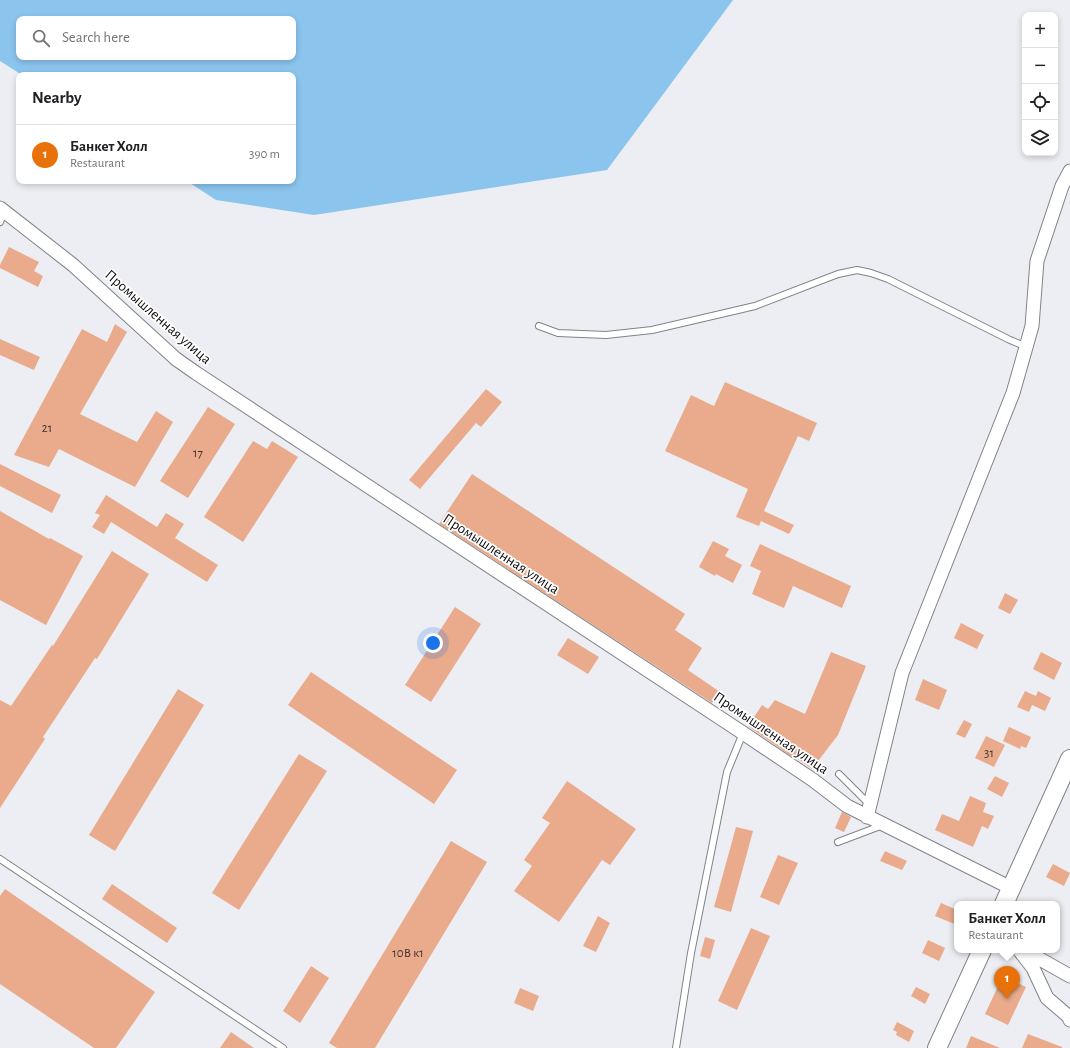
<!DOCTYPE html>
<html lang="en">
<head>
<meta charset="utf-8">
<style>
  :root { --surface:#fff; --page:#f2f2f2; --text:#202124; --muted:#757577; --line:#e0e0e0; --accent:#3a7a8d }
  body { margin:0; font-family:"Alegreya Sans",sans-serif; background:var(--page); color:var(--text) }
  .controls { position:absolute; right:12px; top:12px; display:grid; overflow:hidden; border-radius:8px; box-shadow:0 2px 6px #0003 }
  .controls button { width:36px; height:36px; display:grid; place-items:center; padding:0; border:0; border-bottom:1px solid var(--line); background:var(--surface); color:var(--text); font:20px sans-serif }
  .you { position:absolute; left:433px; top:643px; width:14px; height:14px; margin:-10px; border:3px solid #fff; border-radius:50%; background:#1a73e8; box-shadow:0 0 0 6px #1a73e833 }
  .badge { display:grid; place-items:center; width:26px; height:26px; border-radius:50%; background:var(--accent); color:#fff; font-size:13px; font-weight:700 }
  .pin { position:absolute; translate:-50% -33px; filter:drop-shadow(0 1px 2px #0008) }
  .pin::after { content:''; position:absolute; top:21px; width:14px; height:12px; background:inherit; clip-path:polygon(0 0,100% 0,50% 100%) }
  .popup { position:absolute; left:954px; top:901px; width:106px; height:52px; box-sizing:border-box; display:grid; place-content:center; border-radius:8px; background:var(--surface); filter:drop-shadow(0 1px 3px #0005); font-size:13px; white-space:nowrap; color:var(--muted) }
  .popup b { font-size:15px; color:var(--text) }
  .popup::after { content:''; position:absolute; left:50%; top:100%; margin-left:-8px; border:8px solid transparent; border-top-color:var(--surface) }
  .list { margin:0; padding:0; list-style:none }
  h2 { display:flex; justify-content:space-between; align-items:center; height:52px; margin:0; padding:0 16px; font-size:17px }
  h2 small { font-size:13px; font-weight:400; color:var(--muted) }
  .list li { display:grid; grid-template-columns:26px 1fr auto; gap:12px; align-items:center; box-sizing:border-box; height:60px; padding:0 16px; border-top:1px solid var(--line) }
  .list b { display:block; font-size:15px; white-space:nowrap }
  .list p { margin:0; font-size:13px; white-space:nowrap; color:var(--muted) }
  .list em { font-size:13px; font-style:normal; color:var(--muted) }
  .icon { flex:none; width:22px; height:22px; fill:none; stroke:currentColor; stroke-width:2; stroke-linecap:round; stroke-linejoin:round }
  .map { position:relative; flex:none; width:1070px; height:1048px; overflow:hidden }
  .search { position:absolute; background:var(--surface); box-shadow:0 2px 6px #0003; left:16px; top:16px; width:280px; height:44px; display:flex; align-items:center; gap:10px; box-sizing:border-box; padding:0 14px; border-radius:8px; color:var(--muted); font-size:15px }
  .panel { position:absolute; background:var(--surface); box-shadow:0 2px 6px #0003; left:16px; top:72px; width:280px; height:112px; border-radius:8px }
  .map>svg:first-child { display:block }
  .water { fill:#8bc5ee; fill-rule:evenodd }
  .building { fill:#e9ab8c }
  .lines { fill:none; stroke-linecap:round; stroke-linejoin:round }
  .service-casing { stroke:#818388; stroke-width:8 }
  .minor-casing { stroke:#818388; stroke-width:15 }
  .secondary-casing { stroke:#818388; stroke-width:20 }
  .service { stroke:#fff; stroke-width:6 }
  .minor { stroke:#fff; stroke-width:13 }
  .secondary { stroke:#fff; stroke-width:18 }
  .labels { text-anchor:middle; dominant-baseline:central; stroke-width:3.5; stroke-linejoin:round; paint-order:stroke }
  .number-label { font-size:13px; fill:#45352f }
  .street-label { font-size:15px; fill:#0e0e10; stroke:#fff }
</style>
</head>
<body>
<div class="map">
<svg width="1070" height="1048" viewBox="0 0 1070 1048">
  <rect width="100%" height="100%" fill="#eceef3"/>
  <path class="water" d="M0,0H733L607,170L314,215L216,200L187,181H293V75H22L0,61ZM19,19H293V57H19Z"/>
  <path class="building" d="M9,247L39,262L34,271L43,276L38,287L0,268V265Z
    M115,324L127,332L80,414L137,442L156,411L173,422L135,487L59,449L49,467L14,455L82,329L107,342Z
    M0,339L40,357L34,370L0,355Z
    M725,382L817,423L809,441L798,436L764,511L794,525L789,534L761,521L759,526L736,517L748,489L665,451L691,395L714,406Z
    M486,389L502,402L481,427L476,423L420,489L409,480Z
    M208,407L235,424L188,498L160,481Z
    M253,441L267,449L272,441L298,457L243,542L204,517Z
    M0,464L61,495L52,513L0,486Z
    M472,474L685,614L675,630L702,648L688,670L720,692L712,703L439,524Z
    M106,495L157,527L166,513L184,524L175,538L218,565L207,582L111,522L104,534L92,527L100,515L95,513Z
    M0,511L49,539L50,538L83,556L46,625L0,600Z
    M713,541L729,549L725,556L742,565L733,583L716,574L715,576L699,567Z
    M760,544L851,586L842,608L793,586L784,608L752,594L761,571L750,566Z
    M112,551L149,574L97,659L95,658L43,737L45,739L0,808V700L11,706L52,645L53,646Z
    M1005,593L1018,600L1010,614L998,608Z
    M455,607L481,624L431,702L405,685Z
    M961,623L984,635L977,649L954,638Z
    M568,638L599,657L588,674L557,655Z
    M831,652L866,666L838,735L812,769L792,755L791,756L748,726L762,705L768,709L775,700L805,714Z
    M1041,652L1062,663L1054,680L1033,669Z
    M311,672L457,770L434,804L288,705Z
    M923,679L947,690L939,710L915,700Z
    M178,689L204,705L115,851L89,835Z
    M1025,691L1036,696L1038,691L1051,698L1045,711L1032,705L1029,712L1017,707Z
    M964,720L972,724L965,738L956,734Z
    M1009,727L1031,737L1026,748L1021,746L1020,749L1003,741Z
    M986,736L1005,745L994,767L975,758Z
    M299,754L327,771L239,910L212,893Z
    M995,776L1009,783L1002,797L987,789Z
    M567,781L636,829L610,865L602,860L559,922L514,891L532,866L524,860L550,823L542,818Z
    M970,796L986,803L983,812L994,816L988,829L982,826L973,847L935,830L942,814L959,821Z
    M842,812L851,817L844,832L835,828Z
    M736,827L753,831L731,912L714,907Z
    M451,841L487,862L375,1048H337L329,1043Z
    M885,851L907,861L902,870L880,861Z
    M778,855L798,863L779,905L760,897Z
    M1053,864L1070,873L1064,886L1046,877Z
    M112,884L177,928L167,943L102,899Z
    M5,889L155,992L116,1048H94L0,984V896Z
    M941,903L957,910V925L935,916Z
    M598,916L610,923L596,952L583,946Z
    M751,928L770,936L737,1010L718,1001Z
    M705,937L715,940L710,959L700,956Z
    M928,940L945,948L939,961L922,953Z
    M311,966L329,978L300,1023L283,1011Z
    M1003,976L1026,987L1008,1025L985,1014Z
    M916,987L930,994L925,1004L911,996Z
    M520,988L539,996L533,1011L514,1003Z
    M897,1022L914,1031L909,1042L896,1035L897,1032L893,1030Z
    M231,1032L254,1048H220Z
    M1028,1034L1062,1047V1048H1022Z
    M971,1036L1000,1048H966Z"/>
  <g class="lines">
    <g class="service-casing">
      <path id="service" d="M0,222L5,211
        M539,326L558,333L606,335L652,330L755,306L838,274L857,270L871,273L888,279L1010,340L1027,347
        M839,774L870,805
        M838,842L883,825
        M0,859L283,1048
        M676,1048L691,953L727,772L743,733"/>
    </g>
    <g class="minor-casing">
      <path id="minor" d="M0,208L73,265L176,359L196,373L743,733L813,780L847,806L1011,888
        M867,817L902,673L1013,393L1032,326L1037,261L1062,186L1070,171
        M1019,950L1033,968L1047,998L1068,1016L1070,1020
        M1024,950L1070,976"/>
    </g>
    <g class="secondary-casing">
      <path id="secondary" d="M1004,904L1070,759
        M937,1048L982,950"/>
    </g>
    <use href="#service" class="service"/>
    <use href="#minor" class="minor"/>
    <use href="#secondary" class="secondary"/>
  </g>
  <g class="labels">
    <g class="number-label">
      <text x="47" y="428">21</text>
      <text x="198" y="453">17</text>
      <text x="989" y="753">31</text>
      <text x="408" y="953">10В к1</text>
    </g>
    <g class="street-label">
      <text transform="translate(158 317) rotate(41)">Промышленная улица</text>
      <text transform="translate(501 554) rotate(33)">Промышленная улица</text>
      <text transform="translate(771 733) rotate(34)">Промышленная улица</text>
    </g>
  </g>
</svg>
<div class="controls">
<button>+</button>
<button>−</button>
<button><svg class="icon" aria-label="locate" viewBox="0 0 24 24"><circle cx="12" cy="12" r="6"/><path d="M12 2v4M12 18v4M2 12h4M18 12h4"/></svg></button>
<button><svg class="icon" aria-label="layers" viewBox="0 0 24 24"><path d="M12 4l9 5-9 5-9-5zM3 14l9 5 9-5"/></svg></button>
</div>
<div class="you"></div>
<div class="pin badge" style="left:1007px;top:999px;background:#e8710a">1</div>
<div class="popup"><b>Банкет Холл</b>Restaurant</div>
<div class="search"><svg class="icon" aria-label="search" viewBox="0 0 24 24"><circle cx="10" cy="10" r="6"/><path d="M15 15l6 6"/></svg>Search here</div>
<section class="panel">
<h2>Nearby<small></small></h2>
<ul class="list">
<li><span class="badge" style="background:#e8710a">1</span><div><b>Банкет Холл</b><p>Restaurant</p></div><em>390 m</em></li>
</ul>
</section>
</div>
</body>
</html>
